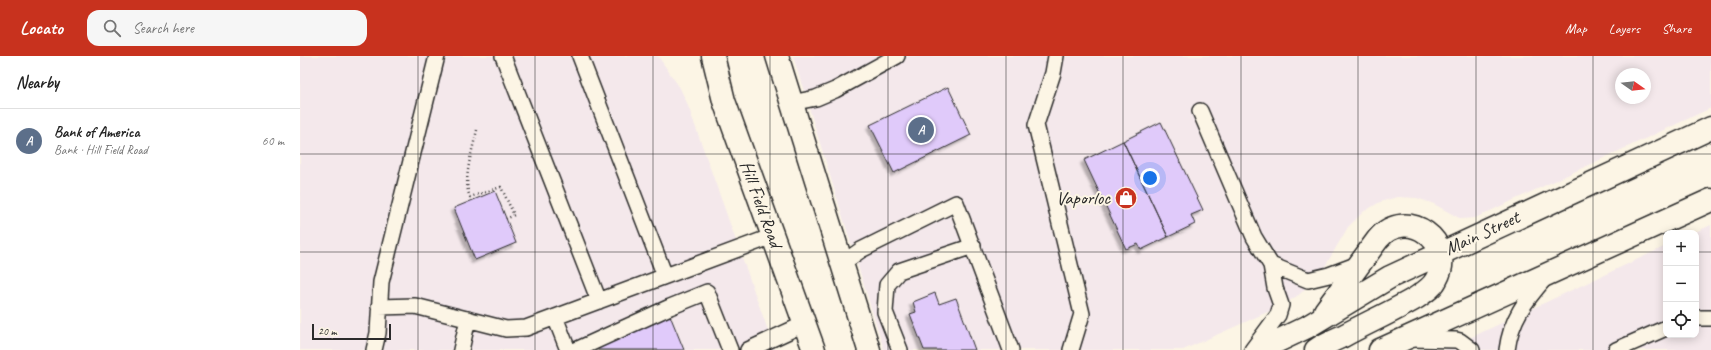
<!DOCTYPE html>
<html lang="en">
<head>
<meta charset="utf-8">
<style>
  :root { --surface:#fff; --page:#f6f6f6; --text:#222; --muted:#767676; --line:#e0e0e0; --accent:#c8321e }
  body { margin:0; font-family:Caveat,sans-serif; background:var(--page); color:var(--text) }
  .controls { position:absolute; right:12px; bottom:12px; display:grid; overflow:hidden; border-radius:8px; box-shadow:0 2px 10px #0003 }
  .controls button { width:36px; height:36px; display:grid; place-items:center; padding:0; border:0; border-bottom:1px solid var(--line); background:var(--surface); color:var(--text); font:20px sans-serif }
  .compass { position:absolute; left:1315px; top:12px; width:36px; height:36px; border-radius:50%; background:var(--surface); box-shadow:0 2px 10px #0003; rotate:104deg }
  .scale { position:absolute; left:12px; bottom:10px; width:79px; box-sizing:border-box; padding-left:4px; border:2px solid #2b2b2b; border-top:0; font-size:11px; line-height:14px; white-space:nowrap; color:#2b2b2b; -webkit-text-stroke:3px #fcf5e5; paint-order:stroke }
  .you { position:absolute; left:850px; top:122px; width:14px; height:14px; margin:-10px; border:3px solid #fff; border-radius:50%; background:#1a73e8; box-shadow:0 0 0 6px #1a73e833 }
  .badge { display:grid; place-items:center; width:26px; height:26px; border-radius:50%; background:var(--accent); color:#fff; font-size:13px; font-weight:700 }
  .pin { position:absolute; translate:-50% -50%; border:2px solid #fff; box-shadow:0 1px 4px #0006 }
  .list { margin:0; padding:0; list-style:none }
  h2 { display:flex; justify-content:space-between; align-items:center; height:52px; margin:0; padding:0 16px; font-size:17px }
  h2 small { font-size:13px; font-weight:400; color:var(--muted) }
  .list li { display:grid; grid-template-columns:26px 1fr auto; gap:12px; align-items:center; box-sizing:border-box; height:64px; padding:0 16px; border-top:1px solid var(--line) }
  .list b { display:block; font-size:15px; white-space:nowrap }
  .list p { margin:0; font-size:13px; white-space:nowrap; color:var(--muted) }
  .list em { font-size:13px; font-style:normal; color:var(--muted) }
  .icon { flex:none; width:22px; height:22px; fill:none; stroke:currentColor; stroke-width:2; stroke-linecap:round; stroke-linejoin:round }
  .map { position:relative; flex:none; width:1411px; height:294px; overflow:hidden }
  header { display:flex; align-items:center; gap:24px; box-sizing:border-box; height:56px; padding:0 20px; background:var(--accent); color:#fff }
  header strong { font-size:19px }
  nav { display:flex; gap:22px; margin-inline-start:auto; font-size:14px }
  .search { width:280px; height:36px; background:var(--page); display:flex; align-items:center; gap:10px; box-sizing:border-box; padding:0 14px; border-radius:12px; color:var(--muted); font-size:15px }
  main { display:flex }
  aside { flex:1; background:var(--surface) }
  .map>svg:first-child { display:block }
  .built { fill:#f4e8eb; fill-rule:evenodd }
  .building { fill:#e0cafa; stroke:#2b2b2b; filter:url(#shadow) }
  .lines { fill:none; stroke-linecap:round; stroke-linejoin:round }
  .lane-casing { stroke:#2b2b2b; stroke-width:18 }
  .secondary-casing { stroke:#2b2b2b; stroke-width:25 }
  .path { stroke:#2b2b2b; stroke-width:2.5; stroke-dasharray:1 3; stroke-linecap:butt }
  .lane { stroke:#fcf5e5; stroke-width:15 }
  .secondary { stroke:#fcf5e5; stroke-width:22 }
  .grid { fill:none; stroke:#2b2b2b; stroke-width:1; stroke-opacity:0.55 }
  .labels { text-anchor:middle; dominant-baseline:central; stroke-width:4; stroke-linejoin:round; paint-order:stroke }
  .poi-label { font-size:19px; fill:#2b2b2b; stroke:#fcf5e5; text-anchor:end }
  .street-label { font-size:19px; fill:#2b2b2b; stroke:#fcf5e5 }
</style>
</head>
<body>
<header>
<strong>Locato</strong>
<div class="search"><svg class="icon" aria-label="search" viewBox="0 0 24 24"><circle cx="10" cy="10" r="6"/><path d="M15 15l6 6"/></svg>Search here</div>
<nav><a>Map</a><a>Layers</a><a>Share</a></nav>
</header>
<main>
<aside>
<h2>Nearby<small></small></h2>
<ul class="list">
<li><span class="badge" style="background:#5c6f8a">A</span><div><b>Bank of America</b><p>Bank · Hill Field Road</p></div><em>60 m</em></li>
</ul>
</aside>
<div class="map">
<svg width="1411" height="294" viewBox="0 0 1411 294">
  <defs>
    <filter id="shadow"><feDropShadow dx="-3.5" dy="3.5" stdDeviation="1" flood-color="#0004"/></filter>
  </defs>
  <rect width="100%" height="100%" fill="#fcf5e5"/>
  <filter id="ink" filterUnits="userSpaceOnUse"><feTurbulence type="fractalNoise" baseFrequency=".025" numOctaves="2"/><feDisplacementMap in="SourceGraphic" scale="8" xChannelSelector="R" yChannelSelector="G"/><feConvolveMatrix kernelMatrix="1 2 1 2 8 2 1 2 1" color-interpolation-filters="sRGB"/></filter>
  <g filter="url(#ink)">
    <path class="built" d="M0,0H358L380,32L387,47L475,294H0Z
      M493,0H1411V52L1175,162L1161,163L1134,148L1117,142L1097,141L1080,146L1063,156L1048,171L1023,214L1000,238L983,249L883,294H584ZM1321,18H1345V42H1321Z
      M1411,169V294H1144L1366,190V279H1396V177H1393Z"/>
    <path class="building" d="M648,31L671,79L594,117L570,69Z
      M861,66L903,154L891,159L895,168L868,181L823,85Z
      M823,85L868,181L841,194L838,188L826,193L784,104Z
      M195,135L216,187L175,204L154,152Z
      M635,237L639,248L656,242L675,294H624L610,258L616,256L613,246Z
      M369,257L384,294H298L296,291Z"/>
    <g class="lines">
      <g class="lane-casing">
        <path id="lane" d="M203,0L299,245
          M280,0L365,220
          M756,0L753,17L736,69L782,258L771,294
          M491,47L516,42L535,34L597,0
          M900,55L954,181L971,209L975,232L981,249L978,259L952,294
          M541,208L561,194L656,147L711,294
          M971,209L1008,224L1029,219L1061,207
          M79,251L115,250L206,273L226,272L473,180
          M255,261L268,294
          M1396,262H1411
          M1111,283L1156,284L1160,285L1172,294
          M74,294L78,277L81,226L137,0
          M161,294L168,263
          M276,294L370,251L407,236L430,294
          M448,294L504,268
          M600,294L585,256L587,229L599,215L673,190
          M1207,294C1211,263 1225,245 1245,222
          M1316,294L1366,272"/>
      </g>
      <g class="secondary-casing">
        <path id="secondary" d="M413,0L424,45L514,294
          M477,0L569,294
          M959,294L1007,271L1090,221L1411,72
          M1016,294C1024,288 1034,284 1043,280C1067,267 1092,256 1116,242C1123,237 1132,232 1136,224C1158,186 1106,149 1078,183L1025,255
          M1080,294L1411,144"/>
      </g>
      <path class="path" d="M177,74C173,92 162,124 170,141L201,131L214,159L206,163"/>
      <use href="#lane" class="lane"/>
      <use href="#secondary" class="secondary"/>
    </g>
  </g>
  <path class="grid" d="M118,0V294M235,0V294M353,0V294M470,0V294M588,0V294M706,0V294M823,0V294M941,0V294M1058,0V294M1176,0V294M1293,0V294M0,98H1411M0,196H1366M1396,196H1411"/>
  <defs>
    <g id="shop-disc" transform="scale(1.15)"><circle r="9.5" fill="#c8321e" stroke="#fcf5e5"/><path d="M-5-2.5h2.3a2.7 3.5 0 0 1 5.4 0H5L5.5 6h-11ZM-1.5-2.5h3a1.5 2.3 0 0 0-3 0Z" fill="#fff"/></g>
  </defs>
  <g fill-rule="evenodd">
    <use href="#shop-disc" x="826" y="142"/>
  </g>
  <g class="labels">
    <g class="poi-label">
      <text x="810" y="142">Vaporloc</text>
    </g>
    <g class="street-label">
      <text transform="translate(461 148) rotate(70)">Hill Field Road</text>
      <text transform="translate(1182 177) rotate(-25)">Main Street</text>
    </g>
  </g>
</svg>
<div class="controls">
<button>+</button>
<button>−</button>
<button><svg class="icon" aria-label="locate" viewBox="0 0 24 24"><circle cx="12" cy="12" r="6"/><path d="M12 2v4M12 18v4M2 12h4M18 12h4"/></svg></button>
</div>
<svg class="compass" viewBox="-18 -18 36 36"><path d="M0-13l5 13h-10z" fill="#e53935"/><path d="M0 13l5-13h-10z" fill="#767676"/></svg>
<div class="scale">20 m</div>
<div class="you"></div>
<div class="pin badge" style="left:621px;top:74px;background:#5c6f8a">A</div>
</div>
</main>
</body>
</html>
